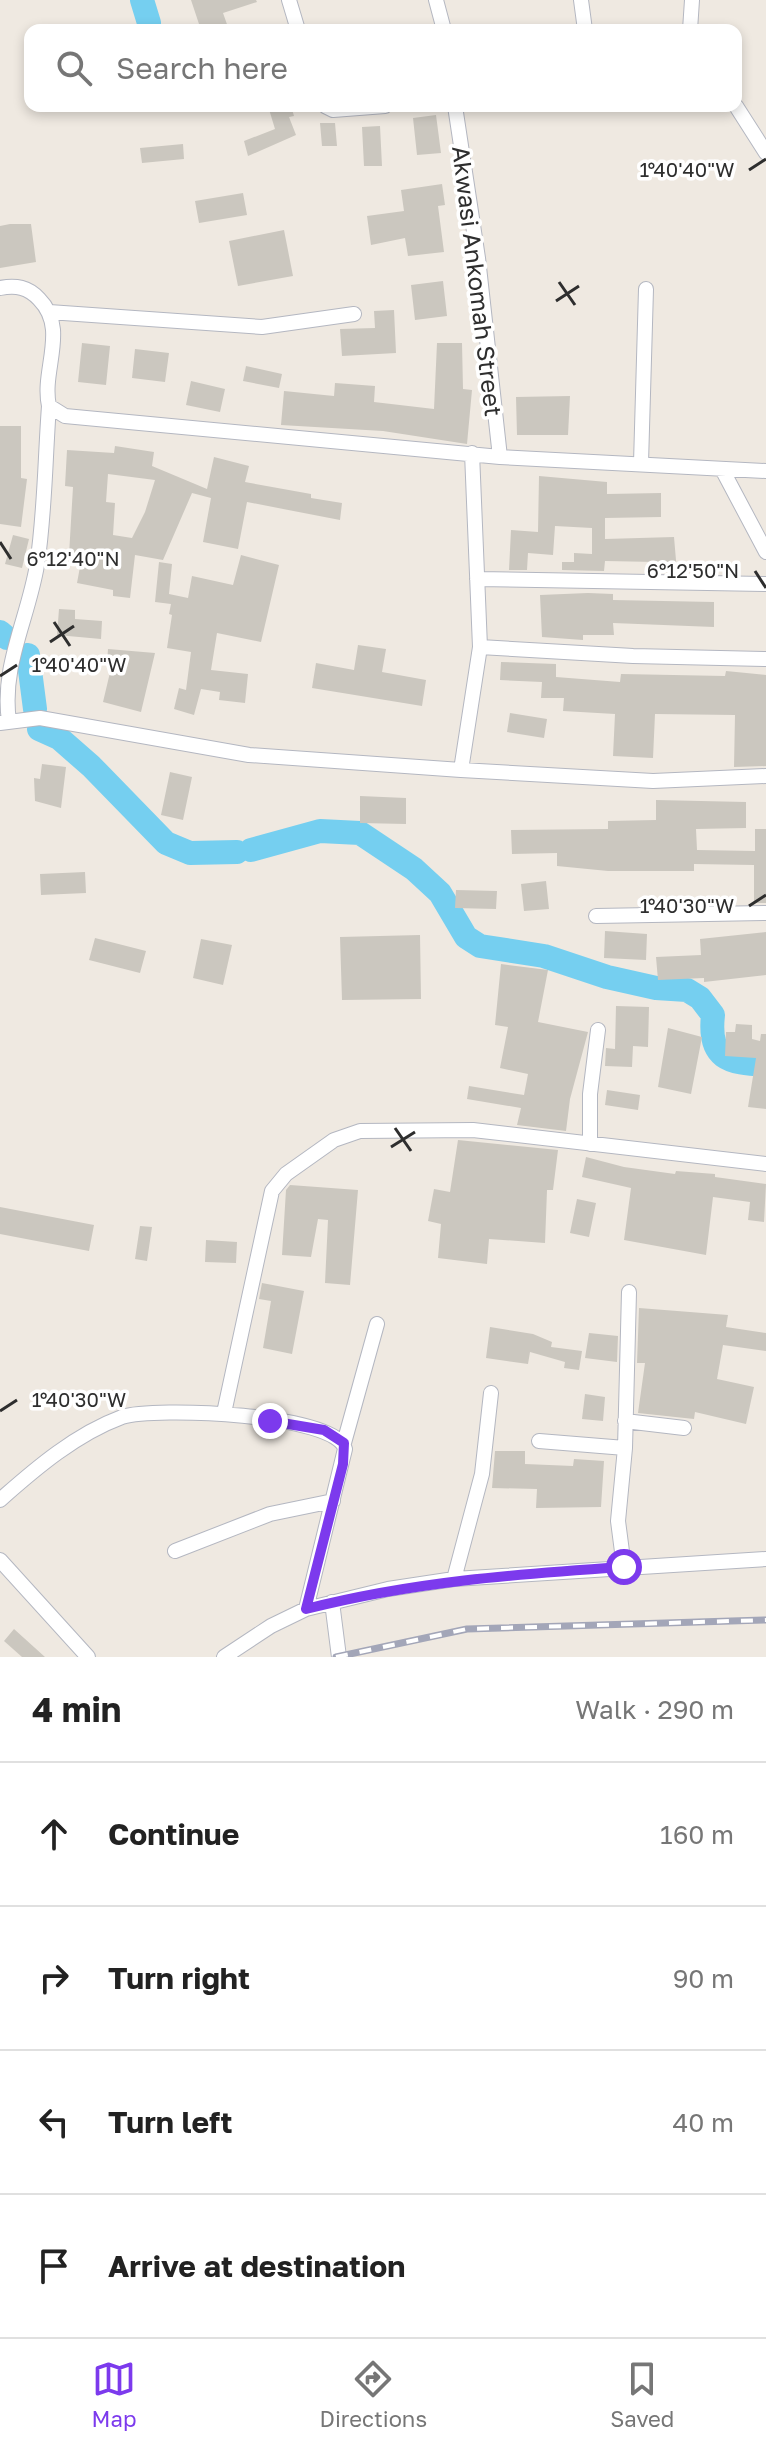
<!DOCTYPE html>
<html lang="en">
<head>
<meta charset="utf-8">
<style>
  :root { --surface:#fff; --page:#f2f2f2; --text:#222; --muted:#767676; --line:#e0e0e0; --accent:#7c3aed }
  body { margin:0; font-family:"Golos Text",sans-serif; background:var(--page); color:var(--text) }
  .stop { position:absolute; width:24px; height:24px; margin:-18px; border:6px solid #7c3aed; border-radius:50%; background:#fff }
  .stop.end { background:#7c3aed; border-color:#fff; box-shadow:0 2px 8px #0008 }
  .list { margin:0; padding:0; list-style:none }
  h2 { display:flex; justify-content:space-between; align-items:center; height:104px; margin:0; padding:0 32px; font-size:34px }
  h2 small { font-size:26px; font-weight:400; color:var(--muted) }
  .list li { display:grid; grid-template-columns:52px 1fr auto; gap:24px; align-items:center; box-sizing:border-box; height:144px; padding:0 32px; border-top:2px solid var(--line) }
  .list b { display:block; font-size:30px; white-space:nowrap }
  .list em { font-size:26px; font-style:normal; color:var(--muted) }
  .icon { flex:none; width:44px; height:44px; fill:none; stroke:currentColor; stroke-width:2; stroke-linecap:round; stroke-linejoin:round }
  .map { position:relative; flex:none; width:766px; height:1657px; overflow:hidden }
  .search { position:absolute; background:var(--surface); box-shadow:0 4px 12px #0003; left:24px; right:24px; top:24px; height:88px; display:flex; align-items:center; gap:20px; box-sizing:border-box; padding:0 28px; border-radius:16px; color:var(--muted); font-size:30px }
  .sheet { height:680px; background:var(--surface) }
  nav { display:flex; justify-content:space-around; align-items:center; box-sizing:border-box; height:112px; border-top:2px solid var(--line); background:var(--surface); font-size:22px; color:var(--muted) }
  nav a { display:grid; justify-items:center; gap:4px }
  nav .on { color:var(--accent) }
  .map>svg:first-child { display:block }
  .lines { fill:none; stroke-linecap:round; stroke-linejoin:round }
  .river { stroke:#75cff0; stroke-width:24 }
  .building { fill:#cbc7bf; fill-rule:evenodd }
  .minor-casing { stroke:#b4b7c1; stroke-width:16 }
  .minor { stroke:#fff; stroke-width:14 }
  .rail-casing { stroke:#a3a6b8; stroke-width:7 }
  .rail { stroke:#fff; stroke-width:4; stroke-dasharray:12; stroke-linecap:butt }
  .route { stroke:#7c3aed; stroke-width:10 }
  .ticks { fill:none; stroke:#2e2e2e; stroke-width:3 }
  .labels { text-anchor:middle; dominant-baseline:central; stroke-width:7; stroke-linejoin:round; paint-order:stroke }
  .street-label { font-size:24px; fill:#2e2e2e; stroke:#fff }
  .ticks-label { font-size:20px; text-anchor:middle; fill:#2e2e2e; stroke:#fff; stroke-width:7; stroke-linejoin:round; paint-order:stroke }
</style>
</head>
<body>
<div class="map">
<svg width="766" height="1657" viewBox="0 0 766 1657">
  <rect width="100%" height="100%" fill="#efe9e1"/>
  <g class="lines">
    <path class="river" d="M142,0L149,23
      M0,632L7,638
      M28,655L35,709
      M39,729L59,738L91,766L166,843L190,853L237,852
      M251,850L320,831L360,833L414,869L440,893L466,937L480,946L544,956L607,977L656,988L687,990L700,998L713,1015C708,1059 728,1063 766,1065"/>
  </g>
  <path class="building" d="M191,0H256L257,2L223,13L229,30H201Z
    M268,106H291L294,116L289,117L296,135L248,156L244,141L275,129Z
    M436,115L441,153L417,155L413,118Z
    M320,123H335L337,146H322Z
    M380,126L382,166H364L362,127Z
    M183,144L184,159L142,163L140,148Z
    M442,184L445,205L438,206L444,252L408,256L405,238L371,245L367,216L404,211L401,190Z
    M243,193L247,215L199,223L195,201Z
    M10,224H31L36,262L0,268V226Z
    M284,230L293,276L238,286L229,241Z
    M443,281L447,316L415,320L411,285Z
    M394,310L396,353L342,356L340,329L375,328L374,311Z
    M82,343L110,346L106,385L78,382Z
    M437,343H462L463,389L472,390L467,444L383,431L281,425L284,391L334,396L335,383L375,386L374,402L434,409Z
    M135,349L169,353L165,382L132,378Z
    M246,366L282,374L279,388L243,381Z
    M191,381L225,389L220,412L186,405Z
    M570,396L568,435H517L516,397Z
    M0,426H21V478L27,479L21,527L0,524Z
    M115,446L154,452L152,466L207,489L214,457L249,466L245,482L311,494V498L342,503L340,520L247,502L238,549L203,542L211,498L192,493L163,560L135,555L130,598L113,596V590L77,583L82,556L69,555L73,487L65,486L67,450L114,453ZM108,474L155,480L145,512L132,538L113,535L115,503L106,502Z
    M539,476L607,482V494L661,493V517L605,518V539L674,537L677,572H658L657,562L605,561L604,571L562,570V562H574V553L592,554V528L555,526L553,555L528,553L527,570H509L511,530L538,532Z
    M13,535L29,539L22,568L5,564Z
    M241,555L279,565L261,642L217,633L211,670L248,674L245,703L219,700L220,692L201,689L194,715L174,709L179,688L186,690L191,652L167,648L172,615L169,614L171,604L155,602L159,562L172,564L169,594L188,598L192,576L233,585Z
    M588,593L613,594V600L714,602V627L613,623L614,635H583V640L542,637L540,595Z
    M59,609L75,610V619L102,621L101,639L57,635Z
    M358,645L386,649L382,672L426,680L422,706L312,688L316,663L354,670Z
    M108,649L155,653L141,712L103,702L112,664H107Z
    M501,662L556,664V677L620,682L621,674L725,676L726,671L766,675V766L734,767L735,715L655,714L653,758L613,756L615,714L563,711L564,698H541L542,682L500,680Z
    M510,713L547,719L544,738L507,732Z
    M42,764L66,767L61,808L35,801L34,778L40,779Z
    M170,772L192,777L183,820L161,815Z
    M360,796L406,798V824L360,823Z
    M656,800L746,802V828L696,829L697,850L755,851V829H766V903H754V865L694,864V871H608L557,866V853L512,854L511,830L608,829V821L656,820Z
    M85,872L86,893L41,895L40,874Z
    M546,881L549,909L524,911L521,884Z
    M456,890L497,891L496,909L455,908Z
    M605,931L647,934L646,960L604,958Z
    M766,932V975L704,982V978L658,980L656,957L701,955L700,939Z
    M420,935L421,999L342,1000L340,937Z
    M95,938L146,951L140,973L89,960Z
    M201,939L232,945L223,985L193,978Z
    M501,964L548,970L538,1022L588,1032L570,1099L566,1131L517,1125L521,1108L467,1099L469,1086L524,1095L528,1074L500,1068L508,1027L495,1025Z
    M616,1006L649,1007L648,1047L633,1046L632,1067L605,1066L606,1048L615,1049Z
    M736,1024L752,1025V1039L760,1041L761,1034H766V1109L748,1107L756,1058L725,1056L726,1032H735Z
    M668,1028L702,1037L691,1094L658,1087Z
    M607,1090L640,1095L638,1110L605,1105Z
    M458,1140L558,1150L553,1190H547L545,1243L489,1239L487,1264L438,1258L441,1224L428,1221L434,1189L450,1192Z
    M586,1157L624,1167L675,1174L676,1171L715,1174V1177L766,1184L764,1222L748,1220L750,1202L713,1197L706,1255L624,1240L631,1188L582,1177Z
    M290,1185L358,1190L350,1285L325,1283L328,1220L318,1219L311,1257L282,1255L286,1190Z
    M577,1199L596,1203L589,1237L570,1233Z
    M0,1207L94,1225L89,1251L0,1234Z
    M140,1226L152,1227L147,1261L135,1259Z
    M206,1240L237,1242L236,1263L205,1262Z
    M262,1283L304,1291L292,1354L263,1348L271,1301L259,1299Z
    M639,1308L728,1315L726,1327L766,1333V1351L723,1345L717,1379L754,1387L746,1424L695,1412L694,1419L638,1413L645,1363H637Z
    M490,1327L533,1334L552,1342L551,1347L582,1351L579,1370L564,1368L565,1362L530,1352L528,1364L486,1358Z
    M589,1333L618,1336L617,1362L585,1358Z
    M585,1394L605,1397L603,1421L582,1419Z
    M495,1451H525V1464L573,1466L574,1459L604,1461L601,1507L536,1508L537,1489L492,1488Z
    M14,1629L45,1657H22L4,1641Z"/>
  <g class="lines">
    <g class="minor-casing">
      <path id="minor" d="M289,0L298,30
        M436,0L444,30
        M581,0L585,30
        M690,30L692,0
        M325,106L333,110L385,106
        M455,106L478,258L500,457
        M736,106L766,153
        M0,288C16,285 28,287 39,299C69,329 41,370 49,406L65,416L500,457L766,471
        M49,312L262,327L354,314
        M472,453L480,647L633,656L766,659
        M641,463L646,289
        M723,471L766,552
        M477,579L766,584
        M9,721C1,666 28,619 37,565C45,513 45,459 49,406
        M0,723L40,718L249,755L461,770L480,647
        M461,770L653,781L766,776
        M596,916L766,913
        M590,1144V1094L598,1030
        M224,1413L272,1191L286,1174L334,1140L360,1131L473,1130L766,1164
        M625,1421L684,1428
        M539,1441L625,1448L618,1521L624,1567
        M344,1443L377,1324
        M625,1448L629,1292
        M0,1500C36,1468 76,1434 122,1417C154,1406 338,1414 345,1449L306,1609
        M175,1551L270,1514L333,1501
        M0,1560L88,1657
        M454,1579L482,1474L491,1393
        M332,1602L339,1657
        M224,1657L271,1626L306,1609L388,1589L454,1579L766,1559"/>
    </g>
    <use href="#minor" class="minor"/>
    <g class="rail-casing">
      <path id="rail" d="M336,1657L467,1629L766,1620"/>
    </g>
    <use href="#rail" class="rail"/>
  </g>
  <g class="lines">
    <path class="route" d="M270,1421L324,1430L344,1443L343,1464L306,1609C412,1582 516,1574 624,1567"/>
  </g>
  <path class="ticks" d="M749,170L766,159M559,282L575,305M556,301L579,286M0,542L11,559M755,571L766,588M54,622L70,646M50,642L74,626M0,676L17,665M749,906L766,895M395,1128L411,1151M391,1147L415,1132M0,1411L17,1400"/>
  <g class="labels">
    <g class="street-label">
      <text transform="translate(478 281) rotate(83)">Akwasi Ankomah Street</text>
    </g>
  </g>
  <g class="ticks-label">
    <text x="687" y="177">1°40'40"W</text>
    <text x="73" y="566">6°12'40"N</text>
    <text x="693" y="578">6°12'50"N</text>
    <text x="79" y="672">1°40'40"W</text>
    <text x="687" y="913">1°40'30"W</text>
    <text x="79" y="1407">1°40'30"W</text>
  </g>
</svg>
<div class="stop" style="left:624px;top:1567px"></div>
<div class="stop end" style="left:270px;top:1421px"></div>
<div class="search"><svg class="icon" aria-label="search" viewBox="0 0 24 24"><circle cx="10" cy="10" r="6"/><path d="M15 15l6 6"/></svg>Search here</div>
</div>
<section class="sheet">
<h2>4 min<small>Walk · 290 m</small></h2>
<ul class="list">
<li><svg class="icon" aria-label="ahead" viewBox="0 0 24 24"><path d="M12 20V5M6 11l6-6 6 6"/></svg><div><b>Continue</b></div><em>160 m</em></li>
<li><svg class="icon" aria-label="right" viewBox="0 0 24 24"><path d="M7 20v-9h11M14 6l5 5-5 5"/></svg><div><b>Turn right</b></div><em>90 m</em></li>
<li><svg class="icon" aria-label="left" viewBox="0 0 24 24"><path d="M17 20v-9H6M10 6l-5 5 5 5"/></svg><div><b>Turn left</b></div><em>40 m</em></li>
<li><svg class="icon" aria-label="arrive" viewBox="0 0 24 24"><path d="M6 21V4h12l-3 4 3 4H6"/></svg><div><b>Arrive at destination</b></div></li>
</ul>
</section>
<nav>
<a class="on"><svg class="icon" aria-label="map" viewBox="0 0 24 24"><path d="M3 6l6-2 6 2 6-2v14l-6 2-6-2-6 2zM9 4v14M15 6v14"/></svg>Map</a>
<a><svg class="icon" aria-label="directions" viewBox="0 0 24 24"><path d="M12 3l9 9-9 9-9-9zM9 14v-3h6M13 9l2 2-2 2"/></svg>Directions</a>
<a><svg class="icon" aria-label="saved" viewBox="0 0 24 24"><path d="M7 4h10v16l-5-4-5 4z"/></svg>Saved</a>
</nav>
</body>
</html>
